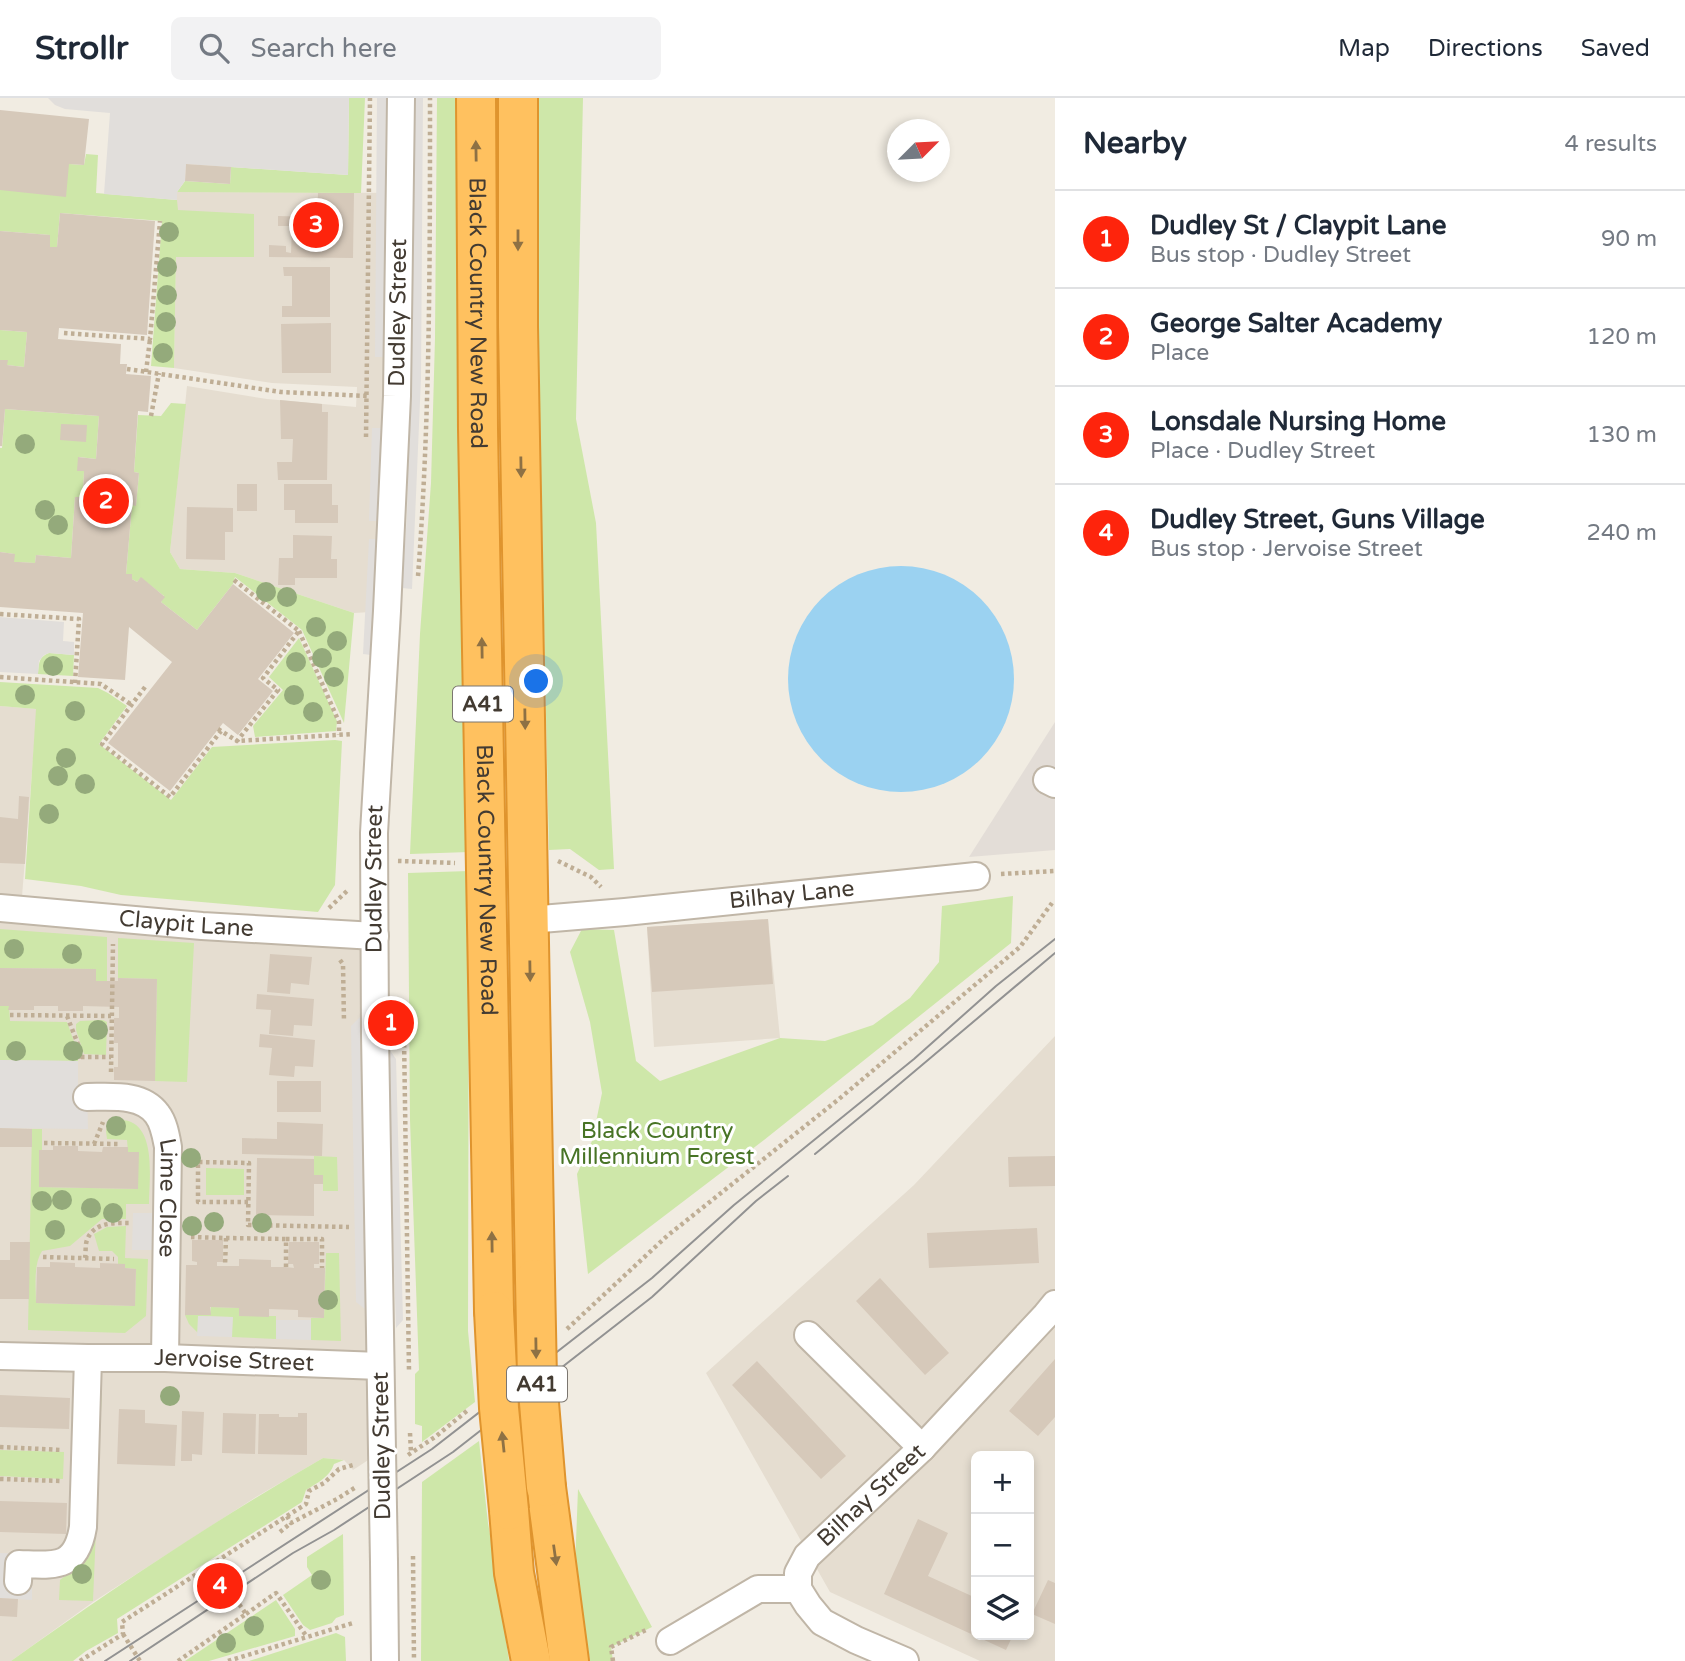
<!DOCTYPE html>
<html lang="en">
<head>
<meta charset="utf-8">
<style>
  :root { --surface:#fff; --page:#f2f2f3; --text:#1f2937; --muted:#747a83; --line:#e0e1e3; --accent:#fe240c }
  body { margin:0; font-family:"Varela Round",sans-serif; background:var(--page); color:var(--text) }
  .controls { position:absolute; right:21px; bottom:21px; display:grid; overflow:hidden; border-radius:10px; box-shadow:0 4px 10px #0003 }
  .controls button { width:63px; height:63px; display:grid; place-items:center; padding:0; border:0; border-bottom:2px solid var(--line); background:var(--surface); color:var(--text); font:35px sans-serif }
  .compass { position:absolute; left:887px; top:21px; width:63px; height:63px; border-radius:50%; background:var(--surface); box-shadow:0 4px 10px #0003; rotate:66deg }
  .you { position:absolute; left:537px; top:584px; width:24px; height:24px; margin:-18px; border:5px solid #fff; border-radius:50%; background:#1a73e8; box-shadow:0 0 0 10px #1a73e833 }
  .badge { display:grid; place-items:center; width:46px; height:46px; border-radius:50%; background:var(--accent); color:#fff; font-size:23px; font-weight:700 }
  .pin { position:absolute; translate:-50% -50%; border:4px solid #fff; box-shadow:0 2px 7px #0006 }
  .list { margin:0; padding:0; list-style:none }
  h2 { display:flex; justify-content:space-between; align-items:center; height:91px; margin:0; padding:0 28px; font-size:30px }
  h2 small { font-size:23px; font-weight:400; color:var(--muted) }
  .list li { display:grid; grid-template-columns:46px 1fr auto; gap:21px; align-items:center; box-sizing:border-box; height:98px; padding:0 28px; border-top:2px solid var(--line) }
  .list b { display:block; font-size:26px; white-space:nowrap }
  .list p { margin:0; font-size:23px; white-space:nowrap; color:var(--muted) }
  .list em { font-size:23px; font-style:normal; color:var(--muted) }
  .icon { flex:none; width:38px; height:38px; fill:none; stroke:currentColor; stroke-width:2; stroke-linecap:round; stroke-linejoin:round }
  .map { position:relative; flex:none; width:1055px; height:1563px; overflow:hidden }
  header { display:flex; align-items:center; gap:42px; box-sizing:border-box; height:98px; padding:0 35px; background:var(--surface); border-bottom:2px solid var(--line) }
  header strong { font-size:33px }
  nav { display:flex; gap:38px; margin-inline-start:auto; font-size:24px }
  .search { width:490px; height:63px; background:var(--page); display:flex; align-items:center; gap:18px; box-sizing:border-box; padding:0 24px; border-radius:10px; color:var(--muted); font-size:26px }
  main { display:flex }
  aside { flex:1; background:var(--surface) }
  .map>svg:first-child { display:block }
  .residential { fill:#e5ddd0; fill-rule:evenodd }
  .industrial { fill:#e3ddd7 }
  .green { fill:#cee7a9 }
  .parking { fill:#e1dedb }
  .water { fill:#9bd2f1 }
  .building { fill:#d6c9ba }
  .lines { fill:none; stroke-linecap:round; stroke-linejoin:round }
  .minor-casing { stroke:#c0b6a7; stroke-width:30 }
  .highway-casing { stroke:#df942e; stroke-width:42 }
  .path { stroke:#bfae95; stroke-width:4.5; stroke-dasharray:3.5 3.5; stroke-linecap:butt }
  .minor { stroke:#fff; stroke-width:26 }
  .highway { stroke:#ffc15f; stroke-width:38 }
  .tram { stroke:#929292; stroke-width:2 }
  .minor-bridge-casing { stroke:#c0b6a7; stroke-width:30; stroke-linecap:butt }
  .highway-bridge-casing { stroke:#df942e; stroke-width:42; stroke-linecap:butt }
  .path-bridge { stroke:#bfae95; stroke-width:4.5; stroke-dasharray:3.5 3.5; stroke-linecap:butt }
  .minor-bridge { stroke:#fff; stroke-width:26 }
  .highway-bridge { stroke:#ffc15f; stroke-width:38 }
  .tree { fill:#94aa7b }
  .oneway { fill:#8e7144 }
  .labels { text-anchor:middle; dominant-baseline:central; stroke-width:6; stroke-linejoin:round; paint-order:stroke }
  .shield { fill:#fff; stroke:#7b7670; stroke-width:2 }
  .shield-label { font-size:21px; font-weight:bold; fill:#433b32 }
  .street-label { font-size:23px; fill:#433b32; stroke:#fff }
  .park-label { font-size:23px; fill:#487426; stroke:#fff }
</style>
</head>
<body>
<header>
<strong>Strollr</strong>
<div class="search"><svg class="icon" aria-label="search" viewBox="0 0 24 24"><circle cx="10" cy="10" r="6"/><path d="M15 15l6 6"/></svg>Search here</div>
<nav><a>Map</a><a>Directions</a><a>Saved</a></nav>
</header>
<main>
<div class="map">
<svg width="1055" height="1563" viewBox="0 0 1055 1563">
  <rect width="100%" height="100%" fill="#f1ece2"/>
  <path class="residential" d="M177,94L399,95L387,513L354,515L235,475L180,471L170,454L187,288L267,301L356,309L357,289L272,285L174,270Z
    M0,608L37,611L21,811L375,838L382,1353L353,1372L344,1362L323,1360L256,1399L93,1504L11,1563H0Z
    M768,821L780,940L654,949L647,829Z
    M1055,938V1563H980L830,1494L706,1275L914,1087ZM976,1358H1029V1537H976Z"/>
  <path class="industrial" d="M1055,624V752L969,759Z"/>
  <path class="green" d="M349,0H365L361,95L177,94L185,83L230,86L231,69L348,77Z
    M437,0H456L461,462L469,754L410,756L420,536L431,385L435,240Z
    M535,0H583L576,321L596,425L614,771L599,772L570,751L549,752L535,120Z
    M86,56L98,57L96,95L177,102L178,112L254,116V159H176L174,270L151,268L162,123L60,115L57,149H50V137L0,133V92L69,66L84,67Z
    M0,232L27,234L24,269L7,267V263L0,262Z
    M171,305L186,306L170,454L180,471L235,475L354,515L344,625L302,532L235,479L233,486L197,532L161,504L164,498L141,480L137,484L132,481V476H126L132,407H136L139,375L134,374L138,317L161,318Z
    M5,311L99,318L96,361L79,359L84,373L83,399H75L71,460L36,457L35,465L14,464V456L0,454V350H2Z
    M299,540L337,623L336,633L255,639L253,628L283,592L269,579Z
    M49,555L74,557L73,578L38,576C39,567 38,559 49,555Z
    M0,584L98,590L108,595L127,608L99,646L171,702L212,649L335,642L342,643L335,787L318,814L121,797L81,788L25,781L36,611L0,608Z
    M469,773L468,1233L475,1304L422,1344V1328L415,1326V1276L419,1272L410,1022L408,775Z
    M1013,798L1011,845L764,1042L588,1176L577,1076L592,1043L602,995L590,924L570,854L582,831L614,832L636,963L660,983L780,940L825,943L873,927L910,900L939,864L942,808Z
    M0,831L107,839V883H96V871L0,870Z
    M118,840L194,845L187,984L155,983L157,881L118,880Z
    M0,908H9L10,923L67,924L78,955V963L0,962Z
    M103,922L107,924L106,957L84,956L76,932V926L80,923Z
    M109,1022C116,1022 124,1021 131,1024C156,1035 149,1084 149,1106H126V1121H102L70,1148L42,1153C33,1167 36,1189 36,1205L135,1208L136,1171L125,1170V1166H118V1159L112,1153H99L94,1136L107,1129L126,1128L125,1160L148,1161L146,1218L125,1235L28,1232L32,1031H42V1052L39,1053V1089L138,1091L128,1054L127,1042L107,1041L106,1033Z
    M314,1058L337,1059L338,1093H323V1077H314Z
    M206,1070L244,1071V1097H206Z
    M326,1155H339L341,1243L311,1242V1220H324Z
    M211,1209L239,1210V1218H276V1241L232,1239V1219L198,1218V1235L189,1226L185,1217H210Z
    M102,1290L93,1503L59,1502L60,1482L89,1459L97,1293Z
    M479,1343L488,1425L494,1458L509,1563H421L422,1384Z
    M0,1352L64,1354L63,1381L0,1378Z
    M323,1360L344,1362L334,1366C330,1379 317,1385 306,1392L302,1404L117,1521L118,1535L86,1553L73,1563H11C112,1491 215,1422 323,1360Z
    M578,1391L652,1529L611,1549L613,1563H590L575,1470Z
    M343,1436L344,1517L336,1520L332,1525L310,1532L303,1527L283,1497L312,1477L307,1469V1459Z
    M276,1502L295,1531V1538L209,1563H185Z
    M336,1535L345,1539L346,1563H249Z"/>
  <path class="parking" d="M48,0H349L348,77L186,66L185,83L177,94V102L104,96L110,15L65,11L55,7Z
    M377,0H386L384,259H375Z
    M413,0H423L421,280L412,491L402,490L407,417L410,293Z
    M372,330H381L378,423H369Z
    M369,441H377L371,557L363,556Z
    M0,519L64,524L63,543L74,544V557L49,555L44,557L39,563L38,576L0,574Z
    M360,919L365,1211L356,1204L351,928Z
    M387,948L396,961L403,1222L396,1230Z
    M0,962L78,963V989L87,990L88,1031L0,1030Z
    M133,1115H155V1152H132Z
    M198,1218L233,1219L232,1239L197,1238Z
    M276,1222H311V1242L276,1241Z
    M0,1455L32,1456V1502L0,1500Z"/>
  <path class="water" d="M788 581a113 113 0 1 1 226 0a113 113 0 1 1-226 0Z"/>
  <path class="building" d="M0,12L89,21L84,67L69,66L66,99L0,92Z
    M186,66L231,69L230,86L185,83Z
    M318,95H354L353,160L269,159V147L286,148V154L291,155L292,128H278V118L317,119Z
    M60,115L155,123L147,237L59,230L58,241L121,246L120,266H127L126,276L151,278L148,314L138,313L134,374L139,375L136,408L132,407L126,476H132V481L137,484L141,479L165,499L161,504L197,532L233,486L294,535L258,581L273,593L238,637L223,625L170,693L108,645L172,564L129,529L125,582L78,579L83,515L0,509V454L15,456L14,464H19L35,465L36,457L71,460L75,399H83L84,373H77L78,359L96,361L99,318L5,311L2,348H0V262H8L7,267L24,269L27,234L0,232V133L50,137V149H57Z
    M283,169H330V219H282V208H292V178H284Z
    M331,225V275H282L281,226Z
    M280,302L322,306V314H328L327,382H278L277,364H292L293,341H281Z
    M61,326L87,327L86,344L60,342Z
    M237,386H257V413H237Z
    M284,386H332V407H338V425H295V412H284Z
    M187,409L233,410V434H225V462L186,461Z
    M293,437L332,438L331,461H337V480H295V487H278L279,460H293Z
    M19,698L29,699L25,766L0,765V719L18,721Z
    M768,821L773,886L652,894L647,829Z
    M270,856L312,859L309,887L291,885L290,896L267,894Z
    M0,870L96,871V883H118V880L157,881L155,983L114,982V969H118V945H114V920H119V909L83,908V913H58V908H34V912H8L9,908H0Z
    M257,896L314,901L312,928L294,927L293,938L269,936L271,912L256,911Z
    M260,936L315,942L313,969L295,968L294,979L269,977L272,950L259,949Z
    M277,983H321V1014H277Z
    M277,1024L323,1026L322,1058L242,1056V1040L277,1041Z
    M0,1030L32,1031V1049H0Z
    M53,1048H78V1053L102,1054L103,1049H128V1054H139L138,1091L39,1089V1052H53Z
    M1055,1058V1088L1009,1089L1008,1059Z
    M257,1060L314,1061V1077H323V1086H314V1118L256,1117Z
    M1037,1130L1039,1165L929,1170L927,1135Z
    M192,1142H223V1164H217V1168H239V1161L271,1162V1169H286L294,1170L293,1166H288L289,1144H319V1166H314V1170H325L324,1220L298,1219V1212L269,1211V1219L239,1218V1210L210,1209L211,1217H185L186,1167H197V1164L192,1163Z
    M10,1144H30L29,1201H0V1162H10Z
    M50,1164L75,1165V1169L100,1170V1165L125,1166V1170L136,1171L135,1208L36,1205L37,1169H50Z
    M880,1180L949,1255L925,1277L856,1203Z
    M1055,1261V1319L1038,1338L1009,1313Z
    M757,1263L846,1358L821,1381L732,1287Z
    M0,1297L70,1300L69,1331L0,1329Z
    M119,1311L145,1312V1325L177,1327L175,1368L117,1366Z
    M182,1313L204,1314L202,1357L192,1356V1363H181Z
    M223,1315L256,1316L255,1356L222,1355Z
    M298,1315H307V1357L258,1356L259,1316H279V1319H298Z
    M0,1403L67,1405L66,1436L0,1434Z
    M918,1421L948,1435L928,1478L976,1500V1537H1013L1006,1552L884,1496Z
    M1048,1482L1055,1485V1526L1032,1516Z
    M0,1500L18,1501L17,1519L0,1518Z"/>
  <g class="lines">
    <g class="minor-casing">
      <g id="minor">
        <path d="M1047,682L1055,686"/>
        <path id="s1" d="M0,810L202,828L375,838"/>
        <path id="s2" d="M529,822L625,814L976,778"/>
        <path id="s3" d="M87,999C110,999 142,995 157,1016C164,1025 166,1038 168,1049L165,1260"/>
        <path d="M808,1237L922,1350"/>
        <path id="s4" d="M0,1258L88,1260H165L380,1268"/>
        <path id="s5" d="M382,1353L375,936L374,735L387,513L397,298L401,0"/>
        <path d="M384,1464L385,1563"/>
        <path d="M18,1483L19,1466C54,1467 76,1472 83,1429L88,1260"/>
        <path d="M798,1491L808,1507L822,1524L856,1542L905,1563"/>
        <path id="s6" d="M670,1543L758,1491H798V1475L807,1458L922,1350L1046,1217L1055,1206"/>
      </g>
    </g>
    <g class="highway-casing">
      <g id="highway">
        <path id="s7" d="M476,0L478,331L494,1213"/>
        <path d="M518,0V228L535,1181"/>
        <path d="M546,1389L569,1563"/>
        <path d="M509,1412L514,1475L531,1563"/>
      </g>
    </g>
    <path class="path" d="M64,235L150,241L160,123
      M127,271L281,294L367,298
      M146,274L150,241
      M151,318L159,275
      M366,339L370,0
      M418,478C430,319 430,160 430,0
      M234,482L299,533L263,580L278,592L237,643L353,636
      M0,516L79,521L75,585
      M299,533L339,624V637
      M0,579L101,586L132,607
      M145,589L102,646L170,699L221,633
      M218,631L237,643
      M398,763L455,765
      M558,763L591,779L601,789
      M1001,776L1055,773
      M329,810L348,792
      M340,862L343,866L344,924
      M10,917L111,918
      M67,918L81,954V963
      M404,939L409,1273
      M81,959H111
      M111,974L113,846
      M44,1045L119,1046
      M94,1046L103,1024
      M248,1104H198V1064L249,1065L248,1127L349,1129
      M191,1139L226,1140L225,1168
      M226,1140L286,1141
      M43,1159L114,1161
      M85,1160C86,1155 85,1147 87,1142C94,1124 113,1125 129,1125
      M286,1169V1141H322V1170
      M567,1231L667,1138L839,1001L1020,849L1052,805
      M0,1349L62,1352
      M408,1357L435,1339L468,1312
      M0,1381L61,1383
      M287,1418L306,1406L309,1393L324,1385L339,1371L353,1367
      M280,1434L291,1425
      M413,1458L414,1563
      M246,1516L276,1495L307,1539
      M123,1536L140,1563
      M80,1563L123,1536L122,1524L287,1418L291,1425L337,1401L356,1389
      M178,1563L246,1516L239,1506
      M228,1563L353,1525
      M613,1563L611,1549L646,1532"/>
    <use href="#minor" class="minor"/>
    <use href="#highway" class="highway"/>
    <path class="tram" d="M815,1056L871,1010L1055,855
      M105,1563L432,1351L652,1180L734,1107L914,961L996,888L1055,841
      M130,1563L293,1455L334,1432L453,1354L652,1199L756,1103L788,1078"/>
    <g class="minor-bridge-casing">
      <path id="minor-bridge" d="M382,1353L384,1464"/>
    </g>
    <g class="highway-bridge-casing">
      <path id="highway-bridge" d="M535,1181L537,1281L546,1389
        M494,1213L499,1310L509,1412"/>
    </g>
    <path class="path-bridge" d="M410,1335L411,1355"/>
    <use href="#minor-bridge" class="minor-bridge"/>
    <use href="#highway-bridge" class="highway-bridge"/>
  </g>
  <g class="tree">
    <circle cx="169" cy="134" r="10"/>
    <circle cx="167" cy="169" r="10"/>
    <circle cx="167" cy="197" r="10"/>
    <circle cx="166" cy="224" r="10"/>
    <circle cx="163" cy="255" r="10"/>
    <circle cx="25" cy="346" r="10"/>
    <circle cx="45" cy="412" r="10"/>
    <circle cx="58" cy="427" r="10"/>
    <circle cx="266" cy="494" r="10"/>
    <circle cx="287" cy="499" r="10"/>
    <circle cx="316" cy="529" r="10"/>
    <circle cx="337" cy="543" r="10"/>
    <circle cx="322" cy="560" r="10"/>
    <circle cx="296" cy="564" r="10"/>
    <circle cx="53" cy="568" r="10"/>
    <circle cx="334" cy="579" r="10"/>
    <circle cx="25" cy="597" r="10"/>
    <circle cx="294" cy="597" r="10"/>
    <circle cx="75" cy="613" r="10"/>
    <circle cx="313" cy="614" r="10"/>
    <circle cx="66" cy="660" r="10"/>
    <circle cx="58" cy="678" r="10"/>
    <circle cx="85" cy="686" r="10"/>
    <circle cx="49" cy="716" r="10"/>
    <circle cx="14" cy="851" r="10"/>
    <circle cx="72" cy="856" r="10"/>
    <circle cx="98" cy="932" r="10"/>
    <circle cx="16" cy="953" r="10"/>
    <circle cx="73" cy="953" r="10"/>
    <circle cx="116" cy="1028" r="10"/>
    <circle cx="191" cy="1060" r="10"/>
    <circle cx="62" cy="1102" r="10"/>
    <circle cx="42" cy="1103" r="10"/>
    <circle cx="91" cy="1110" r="10"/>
    <circle cx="113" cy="1115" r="10"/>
    <circle cx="214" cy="1124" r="10"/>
    <circle cx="262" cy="1125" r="10"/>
    <circle cx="192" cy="1128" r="10"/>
    <circle cx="55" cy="1132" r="10"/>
    <circle cx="328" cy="1202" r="10"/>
    <circle cx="170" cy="1298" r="10"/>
    <circle cx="82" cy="1476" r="10"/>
    <circle cx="321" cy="1482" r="10"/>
    <circle cx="254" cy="1528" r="10"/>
    <circle cx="226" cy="1545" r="10"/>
  </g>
  <defs><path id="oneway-solid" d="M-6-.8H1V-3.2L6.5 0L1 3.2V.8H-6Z" transform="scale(1.75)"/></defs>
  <g class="oneway">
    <use href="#oneway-solid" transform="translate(476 53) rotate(-91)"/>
    <use href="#oneway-solid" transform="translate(518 142) rotate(90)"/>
    <use href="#oneway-solid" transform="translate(521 369) rotate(89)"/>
    <use href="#oneway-solid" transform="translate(482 550) rotate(-91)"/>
    <use href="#oneway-solid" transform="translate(525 621) rotate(89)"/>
    <use href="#oneway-solid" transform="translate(530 873) rotate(89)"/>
    <use href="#oneway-solid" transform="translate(492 1144) rotate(-91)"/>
    <use href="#oneway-solid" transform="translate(536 1250) rotate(89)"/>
    <use href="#oneway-solid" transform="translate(503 1344) rotate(-96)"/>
    <use href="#oneway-solid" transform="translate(555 1457) rotate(82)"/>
  </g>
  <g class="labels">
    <g class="shield">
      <rect x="453" y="588.5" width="60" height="35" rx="5"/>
      <rect x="507" y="1268.5" width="60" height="35" rx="5"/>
    </g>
    <g class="shield-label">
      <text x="483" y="606">A41</text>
      <text x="537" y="1286">A41</text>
    </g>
    <g class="street-label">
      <text stroke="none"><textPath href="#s5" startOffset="1139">Dudley Street</textPath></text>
      <text stroke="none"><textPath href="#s7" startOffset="215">Black Country New Road</textPath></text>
      <text stroke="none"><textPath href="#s5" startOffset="572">Dudley Street</textPath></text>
      <text stroke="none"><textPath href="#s7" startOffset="782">Black Country New Road</textPath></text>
      <text stroke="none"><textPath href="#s2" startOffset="264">Bilhay Lane</textPath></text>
      <text stroke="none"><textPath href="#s1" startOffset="187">Claypit Lane</textPath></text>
      <text stroke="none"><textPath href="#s3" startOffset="161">Lime Close</textPath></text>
      <text stroke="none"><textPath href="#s4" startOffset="234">Jervoise Street</textPath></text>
      <text transform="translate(382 1348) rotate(-91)">Dudley Street</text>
      <text stroke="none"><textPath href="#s6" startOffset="266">Bilhay Street</textPath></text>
    </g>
    <g class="park-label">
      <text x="657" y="1033">Black Country<tspan x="657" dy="26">Millennium Forest</tspan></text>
    </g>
  </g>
</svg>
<div class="controls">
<button>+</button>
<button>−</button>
<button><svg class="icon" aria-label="layers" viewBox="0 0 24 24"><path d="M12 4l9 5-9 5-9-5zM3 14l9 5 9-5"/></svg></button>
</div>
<svg class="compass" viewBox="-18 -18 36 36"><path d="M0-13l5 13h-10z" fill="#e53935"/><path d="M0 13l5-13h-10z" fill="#747a83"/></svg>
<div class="you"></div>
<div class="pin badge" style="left:391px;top:925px">1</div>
<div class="pin badge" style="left:106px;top:403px">2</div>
<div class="pin badge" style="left:316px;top:127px">3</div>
<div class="pin badge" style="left:220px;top:1488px">4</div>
</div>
<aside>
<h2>Nearby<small>4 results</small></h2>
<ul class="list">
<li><span class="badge">1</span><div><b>Dudley St / Claypit Lane</b><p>Bus stop · Dudley Street</p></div><em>90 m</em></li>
<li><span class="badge">2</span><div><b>George Salter Academy</b><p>Place</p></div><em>120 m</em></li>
<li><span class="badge">3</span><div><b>Lonsdale Nursing Home</b><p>Place · Dudley Street</p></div><em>130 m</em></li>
<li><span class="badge">4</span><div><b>Dudley Street, Guns Village</b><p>Bus stop · Jervoise Street</p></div><em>240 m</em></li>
</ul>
</aside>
</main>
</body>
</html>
